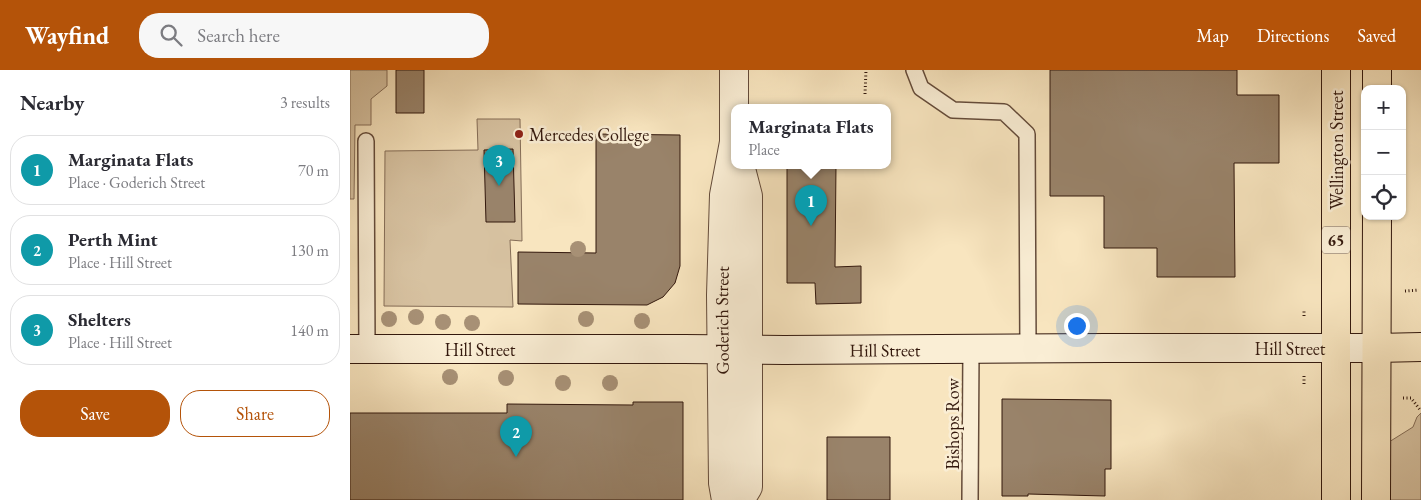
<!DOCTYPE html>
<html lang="en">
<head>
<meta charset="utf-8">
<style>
  :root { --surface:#fff; --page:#f7f7f7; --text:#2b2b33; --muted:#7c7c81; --line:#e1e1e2; --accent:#b45309 }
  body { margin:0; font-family:"EB Garamond",serif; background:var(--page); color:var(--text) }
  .controls { position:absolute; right:15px; top:15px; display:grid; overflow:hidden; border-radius:10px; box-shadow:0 1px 4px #0004 }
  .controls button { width:45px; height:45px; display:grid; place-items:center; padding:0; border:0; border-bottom:1px solid var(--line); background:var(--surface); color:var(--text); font:25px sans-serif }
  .you { position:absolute; left:726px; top:255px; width:18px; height:18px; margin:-12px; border:4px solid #fff; border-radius:50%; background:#1a73e8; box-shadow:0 0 0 8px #1a73e833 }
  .badge { display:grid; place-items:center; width:32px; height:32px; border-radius:50%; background:var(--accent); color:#fff; font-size:16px; font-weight:700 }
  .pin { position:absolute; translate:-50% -41px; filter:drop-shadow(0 1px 2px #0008) }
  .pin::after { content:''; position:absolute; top:26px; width:18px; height:15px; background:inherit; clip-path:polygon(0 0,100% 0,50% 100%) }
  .popup { position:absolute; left:381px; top:34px; width:160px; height:65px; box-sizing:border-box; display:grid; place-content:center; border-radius:10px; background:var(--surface); filter:drop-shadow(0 1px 4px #0005); font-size:16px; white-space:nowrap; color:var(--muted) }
  .popup b { font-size:19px; color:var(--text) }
  .popup::after { content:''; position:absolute; left:50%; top:100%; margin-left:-10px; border:10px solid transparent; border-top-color:var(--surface) }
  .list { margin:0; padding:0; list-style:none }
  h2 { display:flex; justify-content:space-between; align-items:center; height:65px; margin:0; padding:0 20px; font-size:21px }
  h2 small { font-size:16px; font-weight:400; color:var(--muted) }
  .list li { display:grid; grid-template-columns:32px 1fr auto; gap:15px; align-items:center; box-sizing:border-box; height:70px; margin:0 10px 10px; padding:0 10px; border:1px solid var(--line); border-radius:20px }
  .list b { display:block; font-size:19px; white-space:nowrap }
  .list p { margin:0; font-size:16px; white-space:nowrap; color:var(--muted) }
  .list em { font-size:16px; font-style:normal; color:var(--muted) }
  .actions { display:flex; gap:10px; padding:15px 20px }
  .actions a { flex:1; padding:11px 0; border:1px solid var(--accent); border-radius:20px; text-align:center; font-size:18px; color:var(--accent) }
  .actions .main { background:var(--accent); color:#fff }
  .icon { flex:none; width:28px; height:28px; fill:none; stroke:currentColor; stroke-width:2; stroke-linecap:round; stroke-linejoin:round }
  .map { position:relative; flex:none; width:1071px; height:430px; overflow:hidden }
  header { display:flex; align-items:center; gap:30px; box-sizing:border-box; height:70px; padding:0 25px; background:var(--accent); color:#fff }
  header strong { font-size:24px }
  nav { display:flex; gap:28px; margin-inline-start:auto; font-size:18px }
  .search { width:350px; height:45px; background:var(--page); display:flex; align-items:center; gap:12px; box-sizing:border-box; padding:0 18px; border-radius:20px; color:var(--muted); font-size:19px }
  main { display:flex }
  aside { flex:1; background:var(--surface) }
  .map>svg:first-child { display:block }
  .green { fill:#d7c2a1; stroke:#856d57 }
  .building { fill:#99836a; stroke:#33180d }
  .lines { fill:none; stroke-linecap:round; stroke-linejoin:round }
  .service-casing { stroke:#644b3a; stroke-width:18 }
  .tertiary-casing { stroke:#644b3a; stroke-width:30 }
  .secondary-casing { stroke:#33180d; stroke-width:30 }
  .primary-casing { stroke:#33180d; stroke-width:30 }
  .path { stroke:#33180d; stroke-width:3; stroke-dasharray:1 2.5; stroke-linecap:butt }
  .service { stroke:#faeed5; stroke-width:15 }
  .tertiary { stroke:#faeed5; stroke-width:28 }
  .secondary { stroke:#faeed5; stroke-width:28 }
  .primary { stroke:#f8e5bf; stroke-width:28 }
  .tree { fill:#a79075 }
  .poi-dot { fill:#8f2418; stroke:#faeed5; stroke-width:2 }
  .labels { text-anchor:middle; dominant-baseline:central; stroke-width:5; stroke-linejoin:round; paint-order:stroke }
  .shield { fill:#faeed5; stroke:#6f5849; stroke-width:1 }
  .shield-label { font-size:16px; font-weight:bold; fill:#33180d }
  .poi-label { font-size:18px; fill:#33180d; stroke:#faeed5; text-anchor:start }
  .street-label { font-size:18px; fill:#33180d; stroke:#faeed5 }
</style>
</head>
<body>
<header>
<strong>Wayfind</strong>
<div class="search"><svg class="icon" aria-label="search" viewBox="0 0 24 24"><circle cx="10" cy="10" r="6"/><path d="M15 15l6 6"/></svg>Search here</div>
<nav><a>Map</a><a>Directions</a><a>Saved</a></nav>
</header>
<main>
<aside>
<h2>Nearby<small>3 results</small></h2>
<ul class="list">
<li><span class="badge" style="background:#0f9aa8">1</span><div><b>Marginata Flats</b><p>Place · Goderich Street</p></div><em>70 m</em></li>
<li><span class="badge" style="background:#0f9aa8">2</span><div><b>Perth Mint</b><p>Place · Hill Street</p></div><em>130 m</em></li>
<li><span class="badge" style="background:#0f9aa8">3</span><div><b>Shelters</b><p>Place · Hill Street</p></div><em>140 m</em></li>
</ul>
<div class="actions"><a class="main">Save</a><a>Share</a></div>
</aside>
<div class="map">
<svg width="1071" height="430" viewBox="0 0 1071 430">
  <rect width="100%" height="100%" fill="#f8e5bf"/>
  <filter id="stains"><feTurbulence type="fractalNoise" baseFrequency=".004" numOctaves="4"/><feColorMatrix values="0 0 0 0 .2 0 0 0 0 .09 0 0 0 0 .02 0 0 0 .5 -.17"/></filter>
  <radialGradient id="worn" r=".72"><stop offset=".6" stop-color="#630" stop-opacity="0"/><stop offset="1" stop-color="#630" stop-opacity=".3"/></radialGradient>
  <path class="green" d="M0,0H37V16L21,29V55H5L4,129H0Z
    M127,49H170L172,171L160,170L163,237L34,236L35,81L128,80Z
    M1071,343V430H1037L1039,372L1063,357L1067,347Z"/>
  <path class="building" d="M46,0H74V43H46Z
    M700,0H887V25H929V93H884L885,207H807V178H754V126H700Z
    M246,64L330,65V196L325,213L313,227L297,235L168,234V182L246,183Z
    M163,79L165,152H136L134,80Z
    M437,95H486L485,197L511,196V233L466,234L465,213H437Z
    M652,329L761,330V399H755V426L678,424V426H652Z
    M283,332H333V430H0V343H157V334L283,335Z
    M477,367H540V430H477Z"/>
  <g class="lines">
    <g class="service-casing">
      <path id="service" d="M564,0L571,18L603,40L654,42L677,64L678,279
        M16,71L17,279
        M620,430L621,279"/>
    </g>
    <g class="tertiary-casing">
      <g id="tertiary">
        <path d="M390,95L398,126V417L390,430"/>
        <path id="s1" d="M376,430L373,413L371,225L374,125L384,72V0"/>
      </g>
    </g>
    <g class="secondary-casing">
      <g id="secondary">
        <path id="s2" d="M0,279H334L434,280L758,278H1027"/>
      </g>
    </g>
    <g class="primary-casing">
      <path id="primary" d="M986,0V430
        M1027,19V0
        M1027,278L1071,277
        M1026,430L1027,146"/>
    </g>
    <path class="path" d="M515,24L516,0
      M1055,221L1069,220
      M954,246V239
      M954,306V315
      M1053,328H1061L1071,341"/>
    <use href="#service" class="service"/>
    <use href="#tertiary" class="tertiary"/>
    <use href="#secondary" class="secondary"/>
    <use href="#primary" class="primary"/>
  </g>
  <g class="tree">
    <circle cx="228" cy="179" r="8"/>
    <circle cx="66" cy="247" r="8"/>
    <circle cx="39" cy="249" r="8"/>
    <circle cx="236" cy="249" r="8"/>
    <circle cx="292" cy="251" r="8"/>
    <circle cx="93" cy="252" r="8"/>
    <circle cx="122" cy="253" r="8"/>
    <circle cx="100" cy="307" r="8"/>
    <circle cx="156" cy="308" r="8"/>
    <circle cx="213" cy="313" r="8"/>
    <circle cx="260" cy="313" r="8"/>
  </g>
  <circle class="poi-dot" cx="169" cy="64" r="5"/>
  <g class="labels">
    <rect class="shield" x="972" y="156.5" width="28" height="27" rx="4"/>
    <g class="shield-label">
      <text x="986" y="170">65</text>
    </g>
    <g class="poi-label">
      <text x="179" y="64">Mercedes College</text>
    </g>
    <g class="street-label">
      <text transform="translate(986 80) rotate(-90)">Wellington Street</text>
      <text stroke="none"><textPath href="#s1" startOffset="180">Goderich Street</textPath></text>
      <text stroke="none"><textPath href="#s2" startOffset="940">Hill Street</textPath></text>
      <text stroke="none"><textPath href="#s2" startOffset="130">Hill Street</textPath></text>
      <text stroke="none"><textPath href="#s2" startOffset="535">Hill Street</textPath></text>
      <text transform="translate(602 354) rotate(-90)">Bishops Row</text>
    </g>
  </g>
  <rect width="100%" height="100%" filter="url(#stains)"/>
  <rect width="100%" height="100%" fill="url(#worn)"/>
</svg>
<div class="controls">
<button>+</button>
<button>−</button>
<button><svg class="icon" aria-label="locate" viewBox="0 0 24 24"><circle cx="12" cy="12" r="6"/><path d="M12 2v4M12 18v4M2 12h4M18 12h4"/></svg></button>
</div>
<div class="you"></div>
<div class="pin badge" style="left:461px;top:156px;background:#0f9aa8">1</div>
<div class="popup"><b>Marginata Flats</b>Place</div>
<div class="pin badge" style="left:166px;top:387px;background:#0f9aa8">2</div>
<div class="pin badge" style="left:149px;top:116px;background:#0f9aa8">3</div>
</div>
</main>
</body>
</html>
